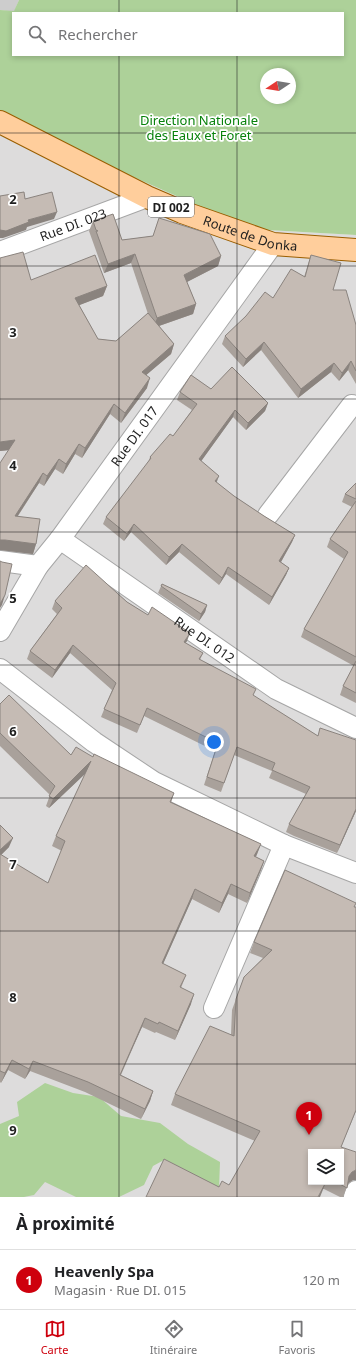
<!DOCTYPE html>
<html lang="fr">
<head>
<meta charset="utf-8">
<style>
  :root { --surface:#fff; --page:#f2f2f2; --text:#202124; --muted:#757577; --line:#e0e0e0; --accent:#ce000d }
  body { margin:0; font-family:"Noto Sans",sans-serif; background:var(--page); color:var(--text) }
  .controls { position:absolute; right:12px; bottom:12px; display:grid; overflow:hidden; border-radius:0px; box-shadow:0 2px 6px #0003 }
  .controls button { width:36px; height:36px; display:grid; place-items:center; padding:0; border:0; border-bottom:1px solid var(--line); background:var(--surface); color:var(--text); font:20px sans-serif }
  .compass { position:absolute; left:260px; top:68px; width:36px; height:36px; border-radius:50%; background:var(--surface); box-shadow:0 2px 6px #0003; rotate:258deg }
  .you { position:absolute; left:214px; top:742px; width:14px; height:14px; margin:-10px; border:3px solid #fff; border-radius:50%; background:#1a73e8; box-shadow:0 0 0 6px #1a73e833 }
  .badge { display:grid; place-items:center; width:26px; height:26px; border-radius:50%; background:var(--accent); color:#fff; font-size:13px; font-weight:700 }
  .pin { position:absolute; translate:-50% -33px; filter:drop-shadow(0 1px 2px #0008) }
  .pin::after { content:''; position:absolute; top:21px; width:14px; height:12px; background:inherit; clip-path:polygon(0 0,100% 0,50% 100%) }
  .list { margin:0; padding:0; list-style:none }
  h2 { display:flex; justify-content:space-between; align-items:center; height:52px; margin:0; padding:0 16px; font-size:17px }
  h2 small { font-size:13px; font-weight:400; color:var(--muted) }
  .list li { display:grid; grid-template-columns:26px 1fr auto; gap:12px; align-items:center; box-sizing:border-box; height:60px; padding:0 16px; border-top:1px solid var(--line) }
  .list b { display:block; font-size:15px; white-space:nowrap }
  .list p { margin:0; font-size:13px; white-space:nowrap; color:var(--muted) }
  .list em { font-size:13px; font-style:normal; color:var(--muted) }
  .icon { flex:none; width:22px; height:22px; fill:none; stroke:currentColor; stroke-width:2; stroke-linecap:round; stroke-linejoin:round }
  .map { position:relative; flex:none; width:356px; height:1197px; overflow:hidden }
  .search { position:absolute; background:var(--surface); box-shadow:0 2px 6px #0003; left:12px; right:12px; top:12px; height:44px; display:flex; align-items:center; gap:10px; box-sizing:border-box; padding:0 14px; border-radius:0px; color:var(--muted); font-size:15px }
  .sheet { height:112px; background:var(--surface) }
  nav { display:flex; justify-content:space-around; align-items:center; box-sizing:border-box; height:56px; border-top:1px solid var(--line); background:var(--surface); font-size:11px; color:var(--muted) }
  nav a { display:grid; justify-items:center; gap:2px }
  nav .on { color:var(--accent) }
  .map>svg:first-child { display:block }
  .residential { fill:#dddcdc; fill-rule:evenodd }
  .religious { fill:#cdcdcd }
  .forest { fill:#add199; fill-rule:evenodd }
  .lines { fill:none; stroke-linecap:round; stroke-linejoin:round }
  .minor-casing { stroke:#a6a6a6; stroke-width:22 }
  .primary-casing { stroke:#9a5e00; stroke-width:24 }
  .minor { stroke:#fff; stroke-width:20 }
  .primary { stroke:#ffce9c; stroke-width:22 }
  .wall { fill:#a9a19b; fill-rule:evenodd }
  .shaded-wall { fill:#8a837e }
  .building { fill:#c5bbb4; stroke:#8a837e }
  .grid { fill:none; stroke:#1f1f1f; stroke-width:1; stroke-opacity:0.55 }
  .labels { text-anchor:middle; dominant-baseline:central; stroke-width:3.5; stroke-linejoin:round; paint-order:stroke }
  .shield { fill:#fff; stroke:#626262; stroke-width:1 }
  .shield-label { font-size:12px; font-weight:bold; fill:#1f1f1f }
  .park-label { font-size:13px; fill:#08820b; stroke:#fff }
  .street-label { font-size:13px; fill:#1f1f1f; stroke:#fff }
  .grid-label { font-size:13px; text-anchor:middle; font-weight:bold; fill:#1f1f1f; stroke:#fff; stroke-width:3.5; stroke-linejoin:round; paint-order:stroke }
</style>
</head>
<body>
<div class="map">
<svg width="356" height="1197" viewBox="0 0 356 1197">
  <rect width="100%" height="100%" fill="#f0ece5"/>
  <path class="residential" d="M0,118L251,229L356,235V1197H0ZM311,1152H341V1182H311Z"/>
  <path class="religious" d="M0,0H19L14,12L0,10Z"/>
  <path class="forest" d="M19,0H356V235L251,229L0,118V10L14,11ZM13,13H343V55H13ZM266,74H290V98H266Z
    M45,1083L73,1093L99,1097L121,1116L160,1123L188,1144L220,1162L219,1189L164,1160L153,1166L144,1185L119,1197H76L45,1182L34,1195L24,1197H0V1124L19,1116L17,1102Z"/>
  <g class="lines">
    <g class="minor-casing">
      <g id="minor">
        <path id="s1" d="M0,252L147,197"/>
        <path d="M268,515L352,405L356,406"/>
        <path id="s2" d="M60,539L276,689L356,728"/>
        <path d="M0,561L38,566"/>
        <path id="s3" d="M0,631L38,566L60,539L273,244"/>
        <path d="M0,669L94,742L154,782L284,845L356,873"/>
        <path d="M214,1008L284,845"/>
        <path d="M354,1197L356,1191"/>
      </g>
    </g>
    <g class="primary-casing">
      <g id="primary">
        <path id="s4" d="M0,122L147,197L182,212L273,244L356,250"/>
      </g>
    </g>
    <use href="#minor" class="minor"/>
    <use href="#primary" class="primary"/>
  </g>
  <path class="wall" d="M159,218L221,256L218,266L187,282L196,304L193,314L159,326L174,344L171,354L146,375L147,388L121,423L110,414L82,458L75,454L63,474L55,469L44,486L39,483L18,516L36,544L33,554L1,550L8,450L0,451V258L31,280L107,286L103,296L79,305L98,339L116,341L148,314L131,263L104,273L89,231L93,221L122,240L153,236Z
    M311,255L356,325V384L348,370L339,381L331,372L298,398L261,350L243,367L222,344L225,336L273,298L304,277Z
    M211,389L268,403L265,411L246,430L233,417L201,461L216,483L234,496L264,516L295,535L292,542L281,562L289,568L286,575L269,605L226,574L219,585L179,552L166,565L131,532L124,541L103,524L106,517L148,463L150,457L173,436L192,410L177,400L180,392Z
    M356,483V703L340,695L343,686L354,666L301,637L304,629L344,559L327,547L330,539L352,507L342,502L345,494Z
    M162,584L207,605L205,612L199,621L158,593Z
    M55,601L127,602L187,641L185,643L203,653L200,660L253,696L318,736L356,740V811L337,853L294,836L286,832L289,824L306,794L269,778L272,771L234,755L221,792L204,785L215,751L144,716L137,733L101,717L112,690L70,653L52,678L27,659L30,651L57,614L52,609Z
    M0,704L71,755L93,757L174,793L171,803L261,844L256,857L264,861L247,903L228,894L219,913L192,899L163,964L186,975L181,988L191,1004L175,1040L156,1032L155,1033L142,1027L121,1075L153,1091L150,1101L141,1119L85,1092L30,1071L25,1079L8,1070L1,1083L0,1082V825L9,847L1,855L48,883L62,851L52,846L56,836L86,773L49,808L46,806L50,795L0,746Z
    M355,907L341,1147L353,1180L348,1184L343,1197H340L324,1189L219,1187L229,1185L255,1141L171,1105L175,1094L231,1035L232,1010L244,977L263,958L250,953L254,942ZM311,1152L341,1182H311Z"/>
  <path class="shaded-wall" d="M57,212L54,219L27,227L26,230L3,238H0V230L28,220Z
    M135,254L131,263L104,273L108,264Z
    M221,256L218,266L181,285L184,275Z
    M107,286L103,296L72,308L75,298Z
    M196,304L193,314L153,328L157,318Z
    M264,342L261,350L243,367L246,359Z
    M174,344L171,354L138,382L142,372Z
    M351,361L348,370L339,381L342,373Z
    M334,363L331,372L298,398L301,389Z
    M150,378L147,388L121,423L125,413Z
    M268,403L265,411L246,430L248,423Z
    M114,404L110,414L82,458L85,448Z
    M235,410L233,417L197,467L199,459Z
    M15,440L11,450L0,451V442Z
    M79,444L75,454L63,474L66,464Z
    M59,459L55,469L44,486L47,476Z
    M43,473L39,483L11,526L15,516Z
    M219,476L216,484L215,481Z
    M134,524L131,532L124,541L127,534Z
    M295,535L292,542L277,569L279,561Z
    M0,540H5L36,544L33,554L0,550Z
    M182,544L179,552L166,565L169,557Z
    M228,567L226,574L219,585L222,578Z
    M289,568L286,575L269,605L272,597Z
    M5,595L2,605L0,608V604Z
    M207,605L205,612L199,621L201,614Z
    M190,633L187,641L181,650L184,642Z
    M73,645L70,653L52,678L55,670Z
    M91,761L88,771L49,808L53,799Z
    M356,809V811L337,853L340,845Z
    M13,838L9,847L0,856V850Z
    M261,844L257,854L251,866L254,856Z
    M264,861L261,870L247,903L250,893Z
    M231,884L228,894L219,913L222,903Z
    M195,889L192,899L159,973L162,963Z
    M194,994L191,1004L175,1040L178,1031Z
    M145,1018L142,1027L116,1084L120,1075Z
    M12,1060L8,1070L1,1083L5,1073Z
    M33,1061L30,1071L25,1079L29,1069Z
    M153,1091L150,1101L141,1119L145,1109Z
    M356,1110V1111L339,1152Z
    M356,1170V1180H353L348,1183L345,1187L349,1176L352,1172Z
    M326,1182L320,1197H318Z"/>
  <path class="building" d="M24,192L25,199L52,192L57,212L28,220L29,222L6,231L0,230V196Z
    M113,214L122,240L153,236L159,218L210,234L221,256L184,275L196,304L157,318L135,254L108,264L96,231H98L96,230L93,221Z
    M23,252L31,280L95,255L107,286L75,298L98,339L116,341L148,313L174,344L142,372L150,378L125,413L114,404L85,448L79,444L66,464L59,459L47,476L43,473L15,516L40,519L36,544L5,540H0V463L15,440L0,442V258Z
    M311,255L341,263L333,290H346L356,325V371L351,361L342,373L334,363L301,389L264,342L246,359L225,336L246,316L265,292L273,298L291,269L305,277Z
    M232,367L268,403L248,423L235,410L199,459L219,476L215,481L234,496L264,516L295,535L279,561L289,568L272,597L228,567L222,578L182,544L169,557L134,524L127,534L106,517L151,458L150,457L170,434L173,436L197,404L180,392L191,375L211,389Z
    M356,483V499L345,494Z
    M356,501V657L304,629L348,552L330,539Z
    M0,561L2,562L12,564L5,595L0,604Z
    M86,565L127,602L148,615L152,607L190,633L184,642L203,653L199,659L256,689L253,695L318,736L320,728L356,740V809L340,845L297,828L289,824L310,787L272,770L275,763L237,747L224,783L207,777L218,743L147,708L140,725L104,709L116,683L73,645L55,670L30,651L62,608L55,601Z
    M162,584L207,605L201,614L161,586Z
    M356,661V693L343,686Z
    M9,695L71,755L76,747L93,757L94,754L174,793L170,802L261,844L254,856L264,861L250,893L231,884L222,903L195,889L162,963L186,975L180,987L194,994L178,1031L159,1022L158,1024L145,1018L120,1075L153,1091L145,1109L88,1082L33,1061L29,1069L12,1060L5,1073L0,1071V854L48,883L65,841L56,836L91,761L53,799L49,796L55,786L0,733V704Z
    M0,825L13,838L0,850Z
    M285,870L356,903L354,907H356V1110L341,1147L356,1152V1170L352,1172L349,1176L347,1188L336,1182H341V1152H311V1182H326L318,1197H146L164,1159L219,1187L222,1181L229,1185L260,1131L175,1094L210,1026L234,1036L236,999L244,977L272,950L254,942Z"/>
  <path class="grid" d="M119,0V13M237,0V13M119,55V1197M237,55V1197M0,133H356M0,266H356M0,399H356M0,532H356M0,665H356M0,798H356M0,931H356M0,1064H356"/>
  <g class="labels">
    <rect class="shield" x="148" y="197" width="46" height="20" rx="3"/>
    <g class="shield-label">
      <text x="171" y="207">DI 002</text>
    </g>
    <g class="park-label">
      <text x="199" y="120">Direction Nationale<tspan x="199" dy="15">des Eaux et Foret</tspan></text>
    </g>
    <g class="street-label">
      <text stroke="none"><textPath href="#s1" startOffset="78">Rue DI. 023</textPath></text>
      <text stroke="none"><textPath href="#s4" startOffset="275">Route de Donka</textPath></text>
      <text stroke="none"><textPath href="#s3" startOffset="237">Rue DI. 017</textPath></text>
      <text stroke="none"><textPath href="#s2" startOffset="176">Rue DI. 012</textPath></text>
    </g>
  </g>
  <g class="grid-label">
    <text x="13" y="204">2</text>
    <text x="13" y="337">3</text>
    <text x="13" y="470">4</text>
    <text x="13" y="603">5</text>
    <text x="13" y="736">6</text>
    <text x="13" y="869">7</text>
    <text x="13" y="1002">8</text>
    <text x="13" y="1135">9</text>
  </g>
</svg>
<div class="controls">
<button><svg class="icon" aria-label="layers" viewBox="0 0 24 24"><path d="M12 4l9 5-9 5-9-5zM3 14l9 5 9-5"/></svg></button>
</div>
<svg class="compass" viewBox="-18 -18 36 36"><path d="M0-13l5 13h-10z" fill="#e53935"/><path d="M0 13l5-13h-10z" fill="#757577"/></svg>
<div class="you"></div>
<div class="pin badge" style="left:309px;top:1135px">1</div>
<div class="search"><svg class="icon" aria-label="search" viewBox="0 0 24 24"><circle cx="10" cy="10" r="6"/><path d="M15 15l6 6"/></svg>Rechercher</div>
</div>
<section class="sheet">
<h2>À proximité<small></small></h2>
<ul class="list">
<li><span class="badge">1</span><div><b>Heavenly Spa</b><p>Magasin · Rue DI. 015</p></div><em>120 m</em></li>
</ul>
</section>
<nav>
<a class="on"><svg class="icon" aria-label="map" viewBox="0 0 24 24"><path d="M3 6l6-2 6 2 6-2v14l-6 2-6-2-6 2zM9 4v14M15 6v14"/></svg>Carte</a>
<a><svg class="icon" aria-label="directions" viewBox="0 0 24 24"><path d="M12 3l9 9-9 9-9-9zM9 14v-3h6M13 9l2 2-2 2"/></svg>Itinéraire</a>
<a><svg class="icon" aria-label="saved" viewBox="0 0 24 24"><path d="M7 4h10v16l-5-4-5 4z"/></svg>Favoris</a>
</nav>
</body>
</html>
